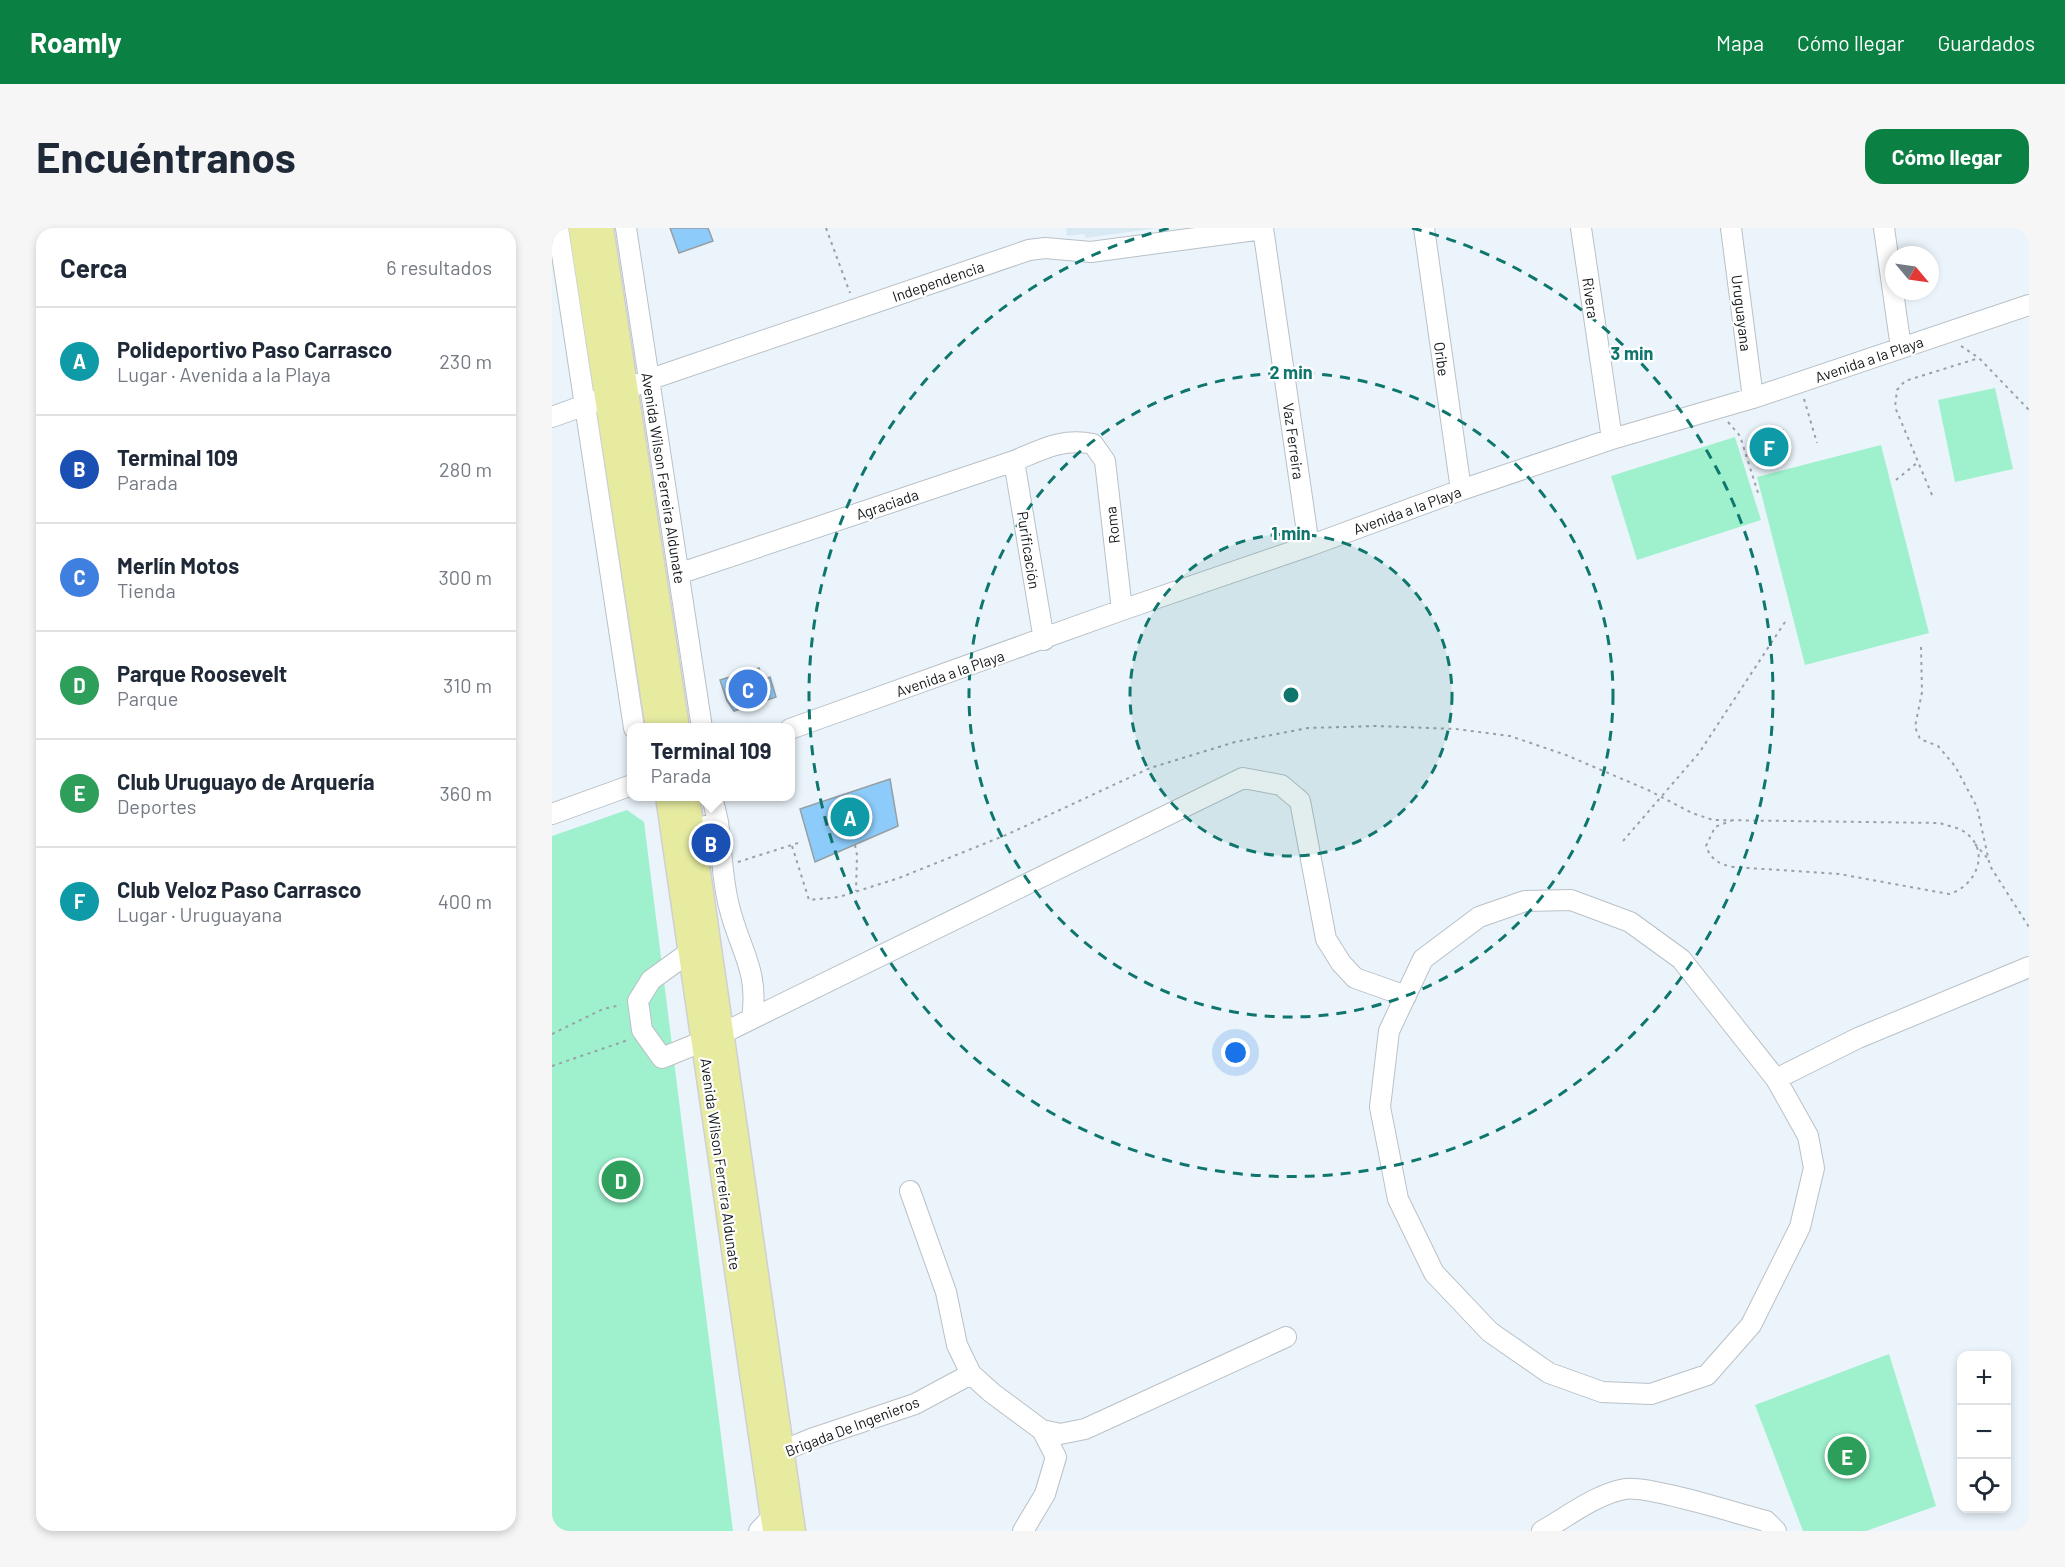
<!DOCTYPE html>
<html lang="es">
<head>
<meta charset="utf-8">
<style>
  :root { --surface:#fff; --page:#f6f6f7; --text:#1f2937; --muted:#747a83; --line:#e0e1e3; --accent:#0b8043 }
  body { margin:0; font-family:Barlow,sans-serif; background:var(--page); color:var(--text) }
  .controls { position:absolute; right:18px; bottom:18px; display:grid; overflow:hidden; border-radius:12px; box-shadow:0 3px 9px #0003 }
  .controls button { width:54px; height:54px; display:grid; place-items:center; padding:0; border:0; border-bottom:2px solid var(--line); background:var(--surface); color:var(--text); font:30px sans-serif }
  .compass { position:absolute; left:1333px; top:18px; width:54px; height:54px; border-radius:50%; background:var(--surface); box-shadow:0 3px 9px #0003; rotate:119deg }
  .you { position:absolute; left:684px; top:825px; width:21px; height:21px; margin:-15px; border:4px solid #fff; border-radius:50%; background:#1a73e8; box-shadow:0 0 0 9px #1a73e833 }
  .badge { display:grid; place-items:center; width:39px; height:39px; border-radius:50%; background:var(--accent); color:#fff; font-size:20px; font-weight:700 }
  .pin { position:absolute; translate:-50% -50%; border:3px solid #fff; box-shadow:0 2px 6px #0006 }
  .popup { position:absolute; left:75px; top:495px; width:168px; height:78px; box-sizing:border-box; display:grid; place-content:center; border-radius:12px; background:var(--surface); filter:drop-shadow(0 2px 4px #0005); font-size:20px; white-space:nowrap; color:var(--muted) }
  .popup b { font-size:22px; color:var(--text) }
  .popup::after { content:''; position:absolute; left:50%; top:100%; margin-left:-12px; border:12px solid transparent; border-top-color:var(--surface) }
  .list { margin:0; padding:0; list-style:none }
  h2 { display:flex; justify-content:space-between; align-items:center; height:78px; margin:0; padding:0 24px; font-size:26px }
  h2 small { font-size:20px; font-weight:400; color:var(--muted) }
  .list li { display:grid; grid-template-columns:39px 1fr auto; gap:18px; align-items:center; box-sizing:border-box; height:108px; padding:0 24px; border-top:2px solid var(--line) }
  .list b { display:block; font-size:22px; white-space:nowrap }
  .list p { margin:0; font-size:20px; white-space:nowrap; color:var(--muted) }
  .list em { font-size:20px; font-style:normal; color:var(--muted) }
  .icon { flex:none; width:33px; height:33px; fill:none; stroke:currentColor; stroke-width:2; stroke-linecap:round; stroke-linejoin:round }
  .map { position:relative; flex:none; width:1477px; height:1303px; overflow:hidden; border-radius:18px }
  header { display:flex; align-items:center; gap:36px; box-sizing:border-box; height:84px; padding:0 30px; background:var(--accent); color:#fff }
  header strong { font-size:28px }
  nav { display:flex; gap:33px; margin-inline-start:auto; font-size:21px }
  .intro { display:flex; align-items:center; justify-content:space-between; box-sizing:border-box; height:144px; padding:0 36px }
  h1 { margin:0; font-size:42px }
  .button { padding:15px 27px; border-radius:18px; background:var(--accent); color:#fff; font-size:21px; font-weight:700 }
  main { display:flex; gap:36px; padding:0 36px }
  aside { flex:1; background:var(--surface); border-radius:18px; box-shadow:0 3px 9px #0003 }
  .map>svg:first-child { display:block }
  .built { fill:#d9e9f4 }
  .green { fill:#9ef1cc }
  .building { fill:#8ccbfa; stroke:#979fa5; stroke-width:1.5 }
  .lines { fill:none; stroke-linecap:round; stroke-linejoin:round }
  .minor-casing { stroke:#b9c1c7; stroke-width:22 }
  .major-casing { stroke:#d0d0d1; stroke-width:27 }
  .path { stroke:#9aa1a6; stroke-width:2; stroke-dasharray:3 4.5; stroke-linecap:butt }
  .minor { stroke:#fff; stroke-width:20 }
  .major { stroke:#e6eba0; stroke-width:24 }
  .ring { fill:none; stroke:#0f766e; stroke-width:3; stroke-dasharray:10 8 }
  .labels { text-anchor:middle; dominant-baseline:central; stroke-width:4.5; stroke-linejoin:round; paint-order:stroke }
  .street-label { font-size:15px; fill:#131618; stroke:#fff }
  .centre { fill:#0f766e; stroke:#fff; stroke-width:3 }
  .ring-label { font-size:18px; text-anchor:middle; font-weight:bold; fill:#0f766e; stroke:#fff; stroke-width:4.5; stroke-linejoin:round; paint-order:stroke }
</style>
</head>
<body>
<header>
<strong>Roamly</strong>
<nav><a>Mapa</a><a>Cómo llegar</a><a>Guardados</a></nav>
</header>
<div class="intro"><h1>Encuéntranos</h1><a class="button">Cómo llegar</a></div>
<main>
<aside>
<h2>Cerca<small>6 resultados</small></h2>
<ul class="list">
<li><span class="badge" style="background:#0f9aa8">A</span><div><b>Polideportivo Paso Carrasco</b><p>Lugar · Avenida a la Playa</p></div><em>230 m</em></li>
<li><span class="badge" style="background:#1a4fb4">B</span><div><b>Terminal 109</b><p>Parada</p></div><em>280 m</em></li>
<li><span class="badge" style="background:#3f7fe0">C</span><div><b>Merlín Motos</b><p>Tienda</p></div><em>300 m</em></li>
<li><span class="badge" style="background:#2e9e5b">D</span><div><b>Parque Roosevelt</b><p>Parque</p></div><em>310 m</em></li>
<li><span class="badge" style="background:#2e9e5b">E</span><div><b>Club Uruguayo de Arquería</b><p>Deportes</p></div><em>360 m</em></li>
<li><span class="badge" style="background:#0f9aa8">F</span><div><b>Club Veloz Paso Carrasco</b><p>Lugar · Uruguayana</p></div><em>400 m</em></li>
</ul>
</aside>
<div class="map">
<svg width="1477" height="1303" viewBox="0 0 1477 1303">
  <rect width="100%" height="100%" fill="#ebf4fb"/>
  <path class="built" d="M514,0H605L534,10L532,6L515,8Z"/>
  <path class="green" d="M1443,160L1461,241L1403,254L1386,172Z
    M1183,209L1209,292L1085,332L1059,248Z
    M1329,217L1377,405L1253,437L1205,249Z
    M75,582L92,594L181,1303H0V608Z
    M1337,1126L1384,1278L1314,1303H1251L1203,1177Z"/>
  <path class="building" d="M118,0H156L161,13L127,25Z
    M1231,202L1237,227L1204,236L1198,211Z
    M207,440L211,452L218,449L224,469L182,483L175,473L168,452Z
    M338,551L346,598L263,634L248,581Z"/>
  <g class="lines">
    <g class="minor-casing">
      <path id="minor" d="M6,0L82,500
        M74,0L150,500
        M711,0L757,318
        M872,0L909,262
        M1029,0L1060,211
        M1179,0L1201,170
        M1332,0L1349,120
        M72,162L96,152L477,22L493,20L539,24L711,1
        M0,189L47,172
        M462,233L492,412
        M129,345L462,233C491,221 510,210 541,216L553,233L570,382
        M238,501L570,382L757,318L909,262L1060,211L1201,170L1477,77
        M160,568L166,594
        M0,586L80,557
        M139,603L166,594C170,622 170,654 178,682C189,724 207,743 200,790
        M1019,672L1078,694L1129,731L1224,851L1256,908L1262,940L1248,999L1199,1097L1155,1147L1099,1166L1050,1164L997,1145L938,1104L882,1045L846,971L828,879L837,803L871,731L927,689L973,673Z
        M139,723L99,752L86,773L90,802L110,830L169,806L691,550L729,557L748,573L774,711L789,735L803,750L854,768
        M1224,851L1306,810L1477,739
        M358,963L394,1064L405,1117L419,1146L440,1165L490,1202L504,1229L493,1266L471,1303
        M490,1202L508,1206L533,1201L734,1109
        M218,1228L259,1211L363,1176L419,1146
        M207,1303L220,1289
        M990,1303C1015,1289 1044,1266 1073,1261C1096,1257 1186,1286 1214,1293L1224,1303"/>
    </g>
    <g class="major-casing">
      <path id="major" d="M29,0L106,500
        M49,0L125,500
        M116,568L223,1303
        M135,568L241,1303"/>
    </g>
    <path class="path" d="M274,0L298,65
      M1409,118L1427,130L1477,182
      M1252,171L1265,215
      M1176,194L1188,208L1207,268
      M1344,252L1366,234
      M1380,267L1343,179L1345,162L1353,153L1427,130
      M1369,419L1370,464L1363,499L1368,511L1386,518L1403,538L1425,579L1438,638L1477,699
      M1071,613L1147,525L1235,391
      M1423,616L1437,632
      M303,617L305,627L304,663
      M240,618L257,672L287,669L347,650L454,607L598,540L683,514L756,500L825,498L904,501L958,508L1014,527L1096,562L1140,585L1161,592L1388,595C1395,598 1405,599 1411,603C1440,621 1425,658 1397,666L1287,646L1181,639C1167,636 1159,632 1154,618L1163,599L1181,592
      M186,634L246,615
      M0,806L51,781L69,777
      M0,838L76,812"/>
    <use href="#minor" class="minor"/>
    <use href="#major" class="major"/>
  </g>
  <circle cx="739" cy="467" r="161" fill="#0f766e" fill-opacity=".12"/>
  <g class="ring">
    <circle cx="739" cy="467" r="161"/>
    <circle cx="739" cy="467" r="322"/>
    <path d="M860 0A482 482 0 1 1 618 0"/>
  </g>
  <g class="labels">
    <g class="street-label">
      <text transform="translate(386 53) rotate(-19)">Independencia</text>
      <text transform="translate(1039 70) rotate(82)">Rivera</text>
      <text transform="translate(1190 85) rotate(83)">Uruguayana</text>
      <text transform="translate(890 131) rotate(82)">Oribe</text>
      <text transform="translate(1317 131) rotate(-19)">Avenida a la Playa</text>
      <text transform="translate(742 213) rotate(82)">Vaz Ferreira</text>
      <text transform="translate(112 250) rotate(81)">Avenida Wilson Ferreira Aldunate</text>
      <text transform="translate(335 276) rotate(-19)">Agraciada</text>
      <text transform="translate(855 282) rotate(-20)">Avenida a la Playa</text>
      <text transform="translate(560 297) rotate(-96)">Roma</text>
      <text transform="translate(477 322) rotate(81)">Purificación</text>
      <text transform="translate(398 445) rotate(-19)">Avenida a la Playa</text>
      <text transform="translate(169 936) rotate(82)">Avenida Wilson Ferreira Aldunate</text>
      <text transform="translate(300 1198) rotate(-21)">Brigada De Ingenieros</text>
    </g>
  </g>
  <circle cx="739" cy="467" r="9" class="centre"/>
  <g class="ring-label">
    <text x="1080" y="132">3 min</text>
    <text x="739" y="151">2 min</text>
    <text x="739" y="312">1 min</text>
  </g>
</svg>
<div class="controls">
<button>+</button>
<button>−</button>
<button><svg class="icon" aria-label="locate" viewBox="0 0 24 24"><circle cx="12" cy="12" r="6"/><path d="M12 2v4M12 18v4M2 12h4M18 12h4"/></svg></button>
</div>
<svg class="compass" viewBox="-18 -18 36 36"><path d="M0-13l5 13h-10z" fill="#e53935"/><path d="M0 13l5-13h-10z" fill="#747a83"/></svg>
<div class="you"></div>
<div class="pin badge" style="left:298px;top:589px;background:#0f9aa8">A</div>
<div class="pin badge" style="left:159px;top:615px;background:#1a4fb4">B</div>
<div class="popup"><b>Terminal 109</b>Parada</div>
<div class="pin badge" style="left:196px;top:461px;background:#3f7fe0">C</div>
<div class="pin badge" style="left:69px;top:952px;background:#2e9e5b">D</div>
<div class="pin badge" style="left:1295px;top:1228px;background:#2e9e5b">E</div>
<div class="pin badge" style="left:1217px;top:219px;background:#0f9aa8">F</div>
</div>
</main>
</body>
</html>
